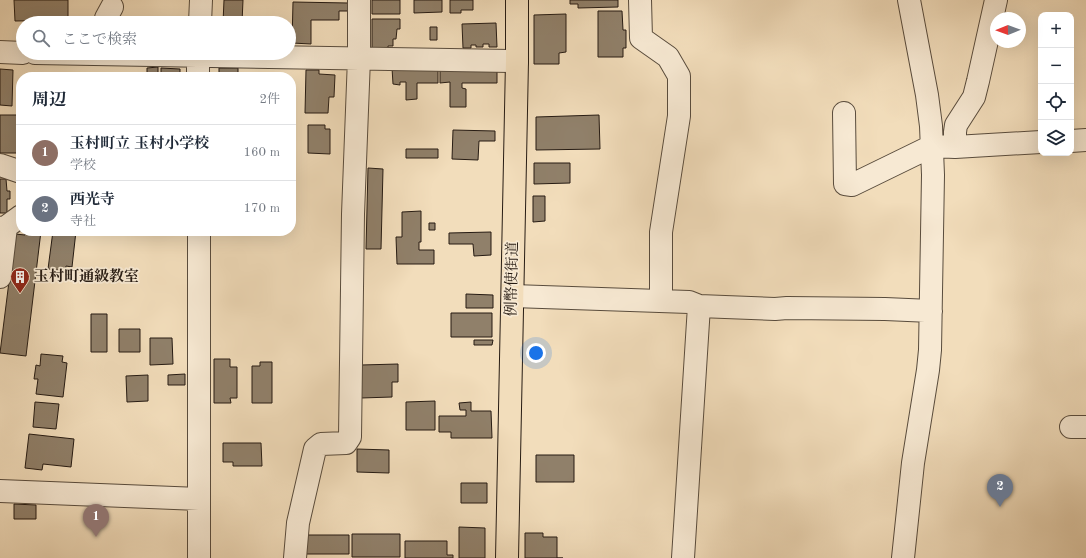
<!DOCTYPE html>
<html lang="ja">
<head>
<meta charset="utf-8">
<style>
  :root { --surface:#fff; --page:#f2f2f3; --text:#1f2937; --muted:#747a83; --line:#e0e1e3; --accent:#db2777 }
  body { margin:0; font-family:"Old Standard TT","Noto Serif JP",serif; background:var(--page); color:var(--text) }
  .controls { position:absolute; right:12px; top:12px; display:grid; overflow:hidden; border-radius:8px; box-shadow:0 4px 16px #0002 }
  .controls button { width:36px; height:36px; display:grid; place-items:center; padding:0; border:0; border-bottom:1px solid var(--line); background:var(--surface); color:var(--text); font:20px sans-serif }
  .compass { position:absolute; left:990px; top:12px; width:36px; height:36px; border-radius:50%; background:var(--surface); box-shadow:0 4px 16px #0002; rotate:269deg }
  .you { position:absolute; left:536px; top:353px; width:14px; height:14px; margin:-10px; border:3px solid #fff; border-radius:50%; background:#1a73e8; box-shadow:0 0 0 6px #1a73e833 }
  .badge { display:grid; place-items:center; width:26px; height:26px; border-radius:50%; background:var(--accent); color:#fff; font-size:13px; font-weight:700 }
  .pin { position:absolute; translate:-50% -33px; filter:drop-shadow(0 1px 2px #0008) }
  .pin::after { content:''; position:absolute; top:21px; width:14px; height:12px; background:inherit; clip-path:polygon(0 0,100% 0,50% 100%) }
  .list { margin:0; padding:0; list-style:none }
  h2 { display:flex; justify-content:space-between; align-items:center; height:52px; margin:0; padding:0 16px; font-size:17px }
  h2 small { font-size:13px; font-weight:400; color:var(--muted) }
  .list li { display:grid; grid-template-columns:26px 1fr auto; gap:12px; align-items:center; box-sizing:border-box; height:56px; padding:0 16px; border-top:1px solid var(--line) }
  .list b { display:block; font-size:15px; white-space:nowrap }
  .list p { margin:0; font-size:13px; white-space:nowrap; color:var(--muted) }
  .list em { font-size:13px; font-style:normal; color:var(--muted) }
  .icon { flex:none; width:22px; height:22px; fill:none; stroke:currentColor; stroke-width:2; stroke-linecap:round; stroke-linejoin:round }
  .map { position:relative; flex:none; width:1086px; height:558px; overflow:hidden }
  .search { position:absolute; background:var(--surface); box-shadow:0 4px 16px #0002; left:16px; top:16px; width:280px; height:44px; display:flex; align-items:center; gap:10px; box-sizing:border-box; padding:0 14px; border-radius:22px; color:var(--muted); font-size:15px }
  .panel { position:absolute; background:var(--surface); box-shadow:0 4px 16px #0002; left:16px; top:72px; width:280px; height:164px; border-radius:16px }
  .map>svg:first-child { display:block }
  .building { fill:#90806a; stroke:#261b13 }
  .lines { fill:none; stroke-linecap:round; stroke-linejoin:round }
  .minor-casing { stroke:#594c3d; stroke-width:24 }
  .major-casing { stroke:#261b13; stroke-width:24 }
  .minor { stroke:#f7e9d3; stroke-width:22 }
  .major { stroke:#f2ddbb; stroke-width:22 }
  .labels { text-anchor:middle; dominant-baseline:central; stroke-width:3.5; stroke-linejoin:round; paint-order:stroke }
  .poi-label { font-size:15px; font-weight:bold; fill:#261b13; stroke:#f7e9d3; text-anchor:start }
  .street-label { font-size:15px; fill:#261b13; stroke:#f7e9d3 }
</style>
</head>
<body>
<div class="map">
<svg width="1086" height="558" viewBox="0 0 1086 558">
  <rect width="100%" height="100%" fill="#f2ddbb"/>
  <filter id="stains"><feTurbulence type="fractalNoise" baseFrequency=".005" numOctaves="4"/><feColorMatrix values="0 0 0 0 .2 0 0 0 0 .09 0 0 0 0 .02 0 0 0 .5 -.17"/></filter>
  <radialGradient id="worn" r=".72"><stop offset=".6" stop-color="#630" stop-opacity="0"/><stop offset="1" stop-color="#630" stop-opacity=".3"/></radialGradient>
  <path class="building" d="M14,0H68V20L15,21Z
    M224,0H243L242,23H223Z
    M372,0H400V14H372Z
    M414,0H442V12L414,13Z
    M450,0H473V10H461V13H450Z
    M570,0H618V7L578,8V4H570Z
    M293,2L348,3V11H339V20H311V44L292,43Z
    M598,11H622L623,30H626V48H623V57H598Z
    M566,14V52L559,53V64H534V15Z
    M372,19H400V29H397L396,39H393V46H388V48H372Z
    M496,23L497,47H489V44H483V47H476V45H471V48H463L462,24Z
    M430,27H437V40H430Z
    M158,67V77H147V68Z
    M161,68L180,69V77H161Z
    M219,68H238V77H219Z
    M392,68H438V83H417V99L406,100V82H400V85L393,84Z
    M0,69L13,70L12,106L0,105Z
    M306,70H319V74L335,75L334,97H329L328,113H305Z
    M440,70L497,71V83H462V88L466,89V107H450V82L440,83Z
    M19,88H21V107H19Z
    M0,115H21V153H0Z
    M599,115L600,149L536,150V117Z
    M308,125H325V129H330V154L308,153Z
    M453,130L495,131V141H479L478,160L452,159Z
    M406,149H438V158H406Z
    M534,163H570V183L534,184Z
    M368,168L383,169L381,249H366Z
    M0,179H6L7,191H10V199H7V213H0Z
    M533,196H545V221L533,222Z
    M421,211V242H419V250H434V264H397L396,237H402V212Z
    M429,223H435V230H429Z
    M26,231H41L26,356L0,353L15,234L25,235Z
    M53,231H76L72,267L66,266L65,271L48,269Z
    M491,232V255L474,256L473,244H449V233Z
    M466,294L493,295V308H466Z
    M451,313H492V337H451Z
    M91,314H107V352H91Z
    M119,329H140V352H119Z
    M150,338H172L173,364L150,365Z
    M474,340H493L492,345H474Z
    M41,354L63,356L62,362L67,363L63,397L36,394L38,379H34L36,365L40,366Z
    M214,359H230V367H237V398H230L231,403H214Z
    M260,362H272V403H252V366H260Z
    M398,364V382H392V397L361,398V365Z
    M185,374V385H168V375Z
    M148,375V401L127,402L126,376Z
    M435,401V430H406V402Z
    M35,402L59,404L56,429L33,427Z
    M471,402V411H491L492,438H451V432H439V416H466V410H460L459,403Z
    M29,434L74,439L71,467L43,464L42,470L25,468Z
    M223,443H261L262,466H233V462H223Z
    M357,449L389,450V473L357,472Z
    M536,455H574V482H536Z
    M461,483H487V503H461Z
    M14,504L36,505V519H14Z
    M459,527L485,528V558H459Z
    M525,533H543V537H557V558H563H525Z
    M352,534H400V557H352Z
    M304,535H349V554H304Z
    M405,541H447V555H453V558H405Z"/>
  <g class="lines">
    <g class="minor-casing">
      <path id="minor" d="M640,0L641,38L668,57L679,76V116L661,232V301
        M106,23V18L112,7
        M200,23L201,0
        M0,52L23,53
        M35,53L517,61
        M198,77V53
        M844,113L845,184L852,185L932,146L955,147L1041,142
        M1071,141L1086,140
        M955,147V132L956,125L974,97L978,81L996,0
        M0,165L21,172
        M6,227L21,216
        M0,228L6,227L0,277
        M513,296L689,302L699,306L775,309L787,308L885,309L931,311
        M1071,427H1086
        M0,491L199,499
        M199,558V231
        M295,558L298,523L315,449L321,444L346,443L350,437L353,214L359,58V0
        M683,558L699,306
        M903,558L913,463L928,370L930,350L933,175L931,126L927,95L909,0"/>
    </g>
    <g class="major-casing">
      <path id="major" d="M507,558L517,61V0"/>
    </g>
    <use href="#minor" class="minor"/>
    <use href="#major" class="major"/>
  </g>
  <defs>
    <g id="building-pin" transform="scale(1)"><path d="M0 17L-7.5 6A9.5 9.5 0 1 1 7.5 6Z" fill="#8f2418" stroke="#f7e9d3"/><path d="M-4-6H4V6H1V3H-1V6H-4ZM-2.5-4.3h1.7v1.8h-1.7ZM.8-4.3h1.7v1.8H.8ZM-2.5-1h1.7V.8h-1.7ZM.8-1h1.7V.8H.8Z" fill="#fff"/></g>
  </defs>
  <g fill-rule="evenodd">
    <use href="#building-pin" x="20" y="277"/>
  </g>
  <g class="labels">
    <g class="poi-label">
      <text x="34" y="277">玉村町通級教室</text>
    </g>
    <g class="street-label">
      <text transform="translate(513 279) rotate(-89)">例幣使街道</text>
    </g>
  </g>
  <rect width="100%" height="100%" filter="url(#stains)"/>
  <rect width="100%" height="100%" fill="url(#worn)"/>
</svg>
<div class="controls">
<button>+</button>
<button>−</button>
<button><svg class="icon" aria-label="locate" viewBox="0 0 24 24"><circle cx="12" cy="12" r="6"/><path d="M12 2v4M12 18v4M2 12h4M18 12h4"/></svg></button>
<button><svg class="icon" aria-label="layers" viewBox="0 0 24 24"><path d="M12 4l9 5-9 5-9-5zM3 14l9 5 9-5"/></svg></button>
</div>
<svg class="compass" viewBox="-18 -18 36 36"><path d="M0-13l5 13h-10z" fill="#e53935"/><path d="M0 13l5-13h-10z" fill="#747a83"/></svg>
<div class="you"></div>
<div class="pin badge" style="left:96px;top:537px;background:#8d6e63">1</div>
<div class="pin badge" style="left:1000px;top:507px;background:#6b7280">2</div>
<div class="search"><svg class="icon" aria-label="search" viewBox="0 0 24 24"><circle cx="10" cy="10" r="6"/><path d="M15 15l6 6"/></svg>ここで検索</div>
<section class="panel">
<h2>周辺<small>2件</small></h2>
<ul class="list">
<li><span class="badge" style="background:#8d6e63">1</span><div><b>玉村町立 玉村小学校</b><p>学校</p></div><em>160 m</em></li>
<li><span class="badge" style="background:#6b7280">2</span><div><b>西光寺</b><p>寺社</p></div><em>170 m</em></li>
</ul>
</section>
</div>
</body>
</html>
